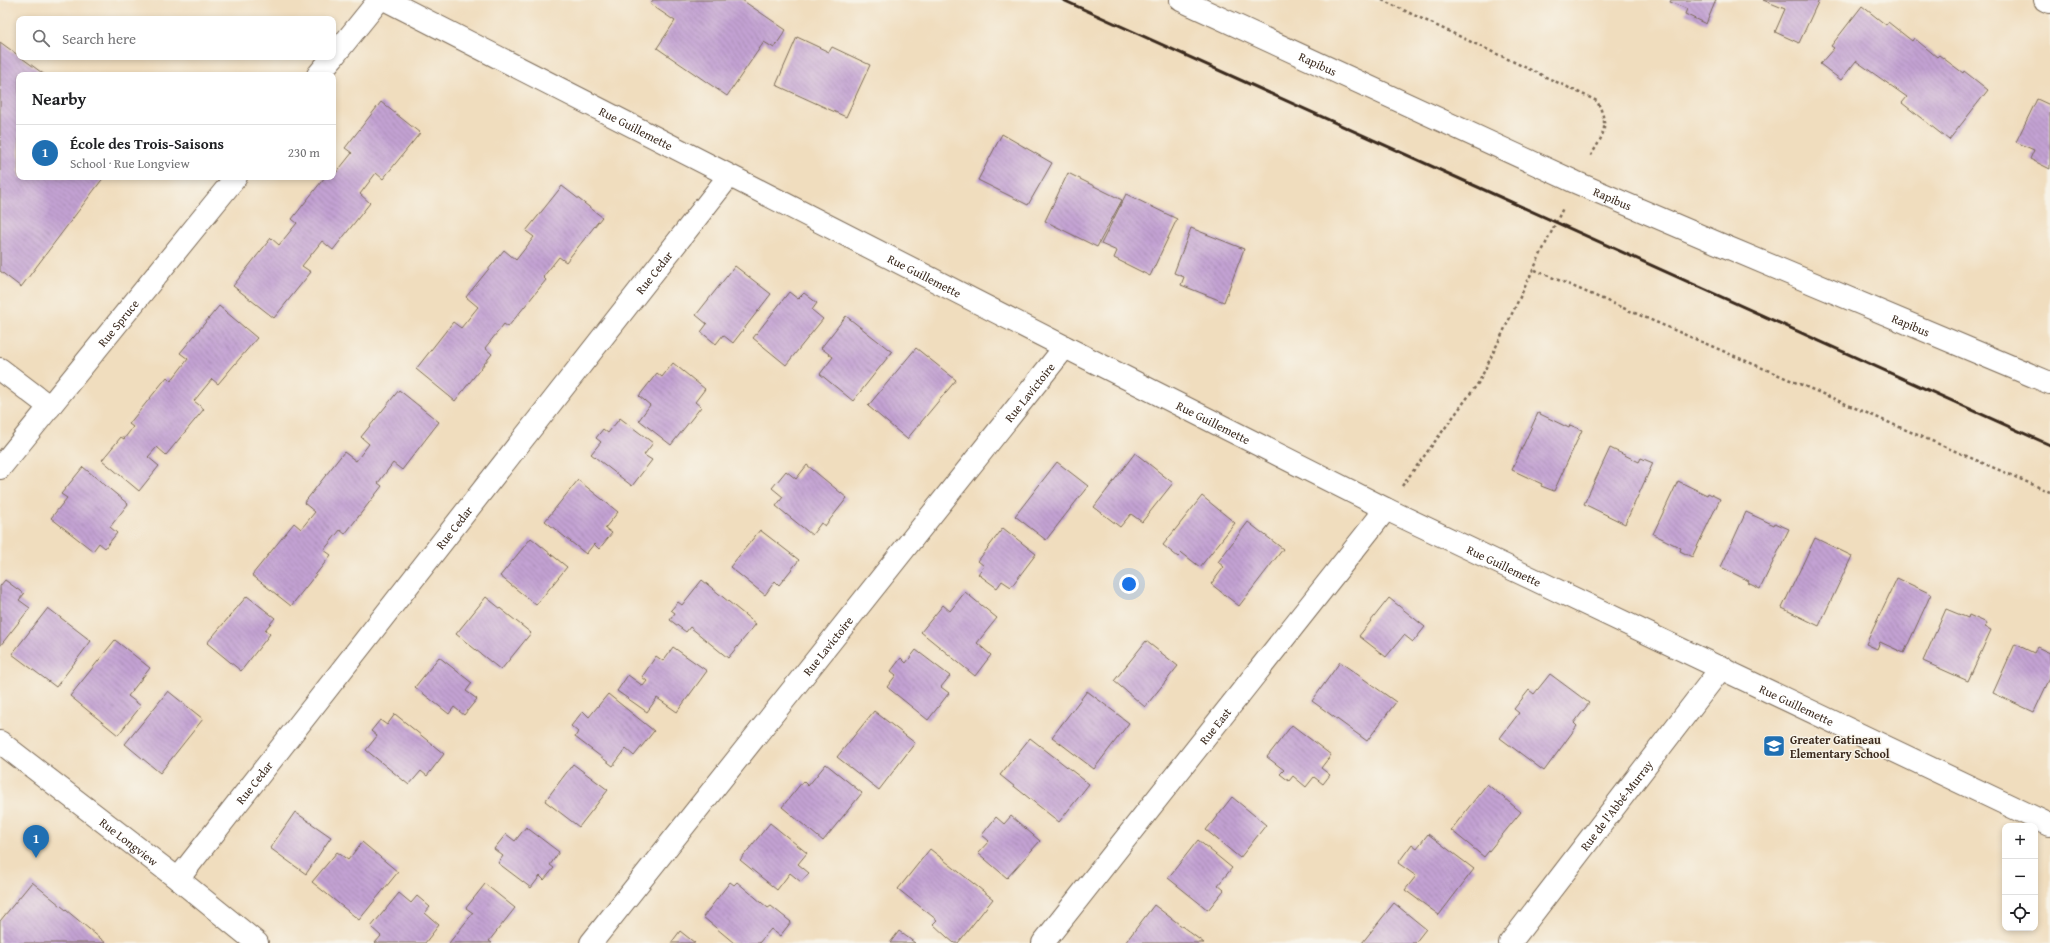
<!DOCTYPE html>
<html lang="en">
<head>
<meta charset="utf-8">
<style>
  :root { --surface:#fff; --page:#f6f6f6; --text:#202124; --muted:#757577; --line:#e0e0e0; --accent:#1f6fb2 }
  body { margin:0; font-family:"Gentium Book Plus",serif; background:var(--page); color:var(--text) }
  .controls { position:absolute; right:12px; bottom:12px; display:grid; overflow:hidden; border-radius:8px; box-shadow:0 2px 6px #0003 }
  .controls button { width:36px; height:36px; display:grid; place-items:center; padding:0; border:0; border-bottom:1px solid var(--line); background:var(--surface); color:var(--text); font:20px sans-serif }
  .you { position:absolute; left:1129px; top:584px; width:14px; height:14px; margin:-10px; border:3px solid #fff; border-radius:50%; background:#1a73e8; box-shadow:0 0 0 6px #1a73e833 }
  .badge { display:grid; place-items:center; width:26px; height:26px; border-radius:50%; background:var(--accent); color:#fff; font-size:13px; font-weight:700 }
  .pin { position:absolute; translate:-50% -33px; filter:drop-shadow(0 1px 2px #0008) }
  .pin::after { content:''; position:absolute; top:21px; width:14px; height:12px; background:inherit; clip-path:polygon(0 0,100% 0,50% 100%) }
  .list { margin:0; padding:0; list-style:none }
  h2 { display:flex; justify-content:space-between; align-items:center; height:52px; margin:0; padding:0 16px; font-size:17px }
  h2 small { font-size:13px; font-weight:400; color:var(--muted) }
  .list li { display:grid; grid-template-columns:26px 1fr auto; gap:12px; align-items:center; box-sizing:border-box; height:56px; padding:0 16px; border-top:1px solid var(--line) }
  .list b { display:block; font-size:15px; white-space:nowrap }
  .list p { margin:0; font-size:13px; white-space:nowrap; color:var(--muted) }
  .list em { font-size:13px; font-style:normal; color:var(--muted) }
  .icon { flex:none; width:22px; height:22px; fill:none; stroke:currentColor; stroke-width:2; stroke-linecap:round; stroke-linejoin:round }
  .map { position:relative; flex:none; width:2050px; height:943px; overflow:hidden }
  .search { position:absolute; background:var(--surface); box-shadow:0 2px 6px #0003; left:16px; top:16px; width:320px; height:44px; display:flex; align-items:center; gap:10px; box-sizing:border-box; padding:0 14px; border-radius:8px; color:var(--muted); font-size:15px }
  .panel { position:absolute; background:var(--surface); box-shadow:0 2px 6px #0003; left:16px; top:72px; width:320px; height:108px; border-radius:8px }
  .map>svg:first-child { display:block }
  .building { fill:url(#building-back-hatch) }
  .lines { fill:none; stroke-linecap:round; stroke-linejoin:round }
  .minor-casing { stroke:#7a6956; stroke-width:24 }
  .path { stroke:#7a6956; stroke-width:2.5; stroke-dasharray:3 3; stroke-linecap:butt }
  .minor { stroke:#fff; stroke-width:22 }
  .rail { stroke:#3b2a1e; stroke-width:3 }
  .labels { text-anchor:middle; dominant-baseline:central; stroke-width:3; stroke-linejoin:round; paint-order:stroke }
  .street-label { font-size:12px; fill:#3b2a1e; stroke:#f7f3e8 }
  .poi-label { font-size:12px; font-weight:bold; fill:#3b2a1e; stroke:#f7f3e8; text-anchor:start }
</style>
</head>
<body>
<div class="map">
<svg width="2050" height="943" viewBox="0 0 2050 943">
  <defs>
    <pattern id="building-back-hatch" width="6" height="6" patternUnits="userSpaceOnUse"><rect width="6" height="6" fill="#c3a2d3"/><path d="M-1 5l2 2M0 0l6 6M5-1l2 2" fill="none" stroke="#a084ab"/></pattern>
  </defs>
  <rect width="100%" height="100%" fill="#f7f3e8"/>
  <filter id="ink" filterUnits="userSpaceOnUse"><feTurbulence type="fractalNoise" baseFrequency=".025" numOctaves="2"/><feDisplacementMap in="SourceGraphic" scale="8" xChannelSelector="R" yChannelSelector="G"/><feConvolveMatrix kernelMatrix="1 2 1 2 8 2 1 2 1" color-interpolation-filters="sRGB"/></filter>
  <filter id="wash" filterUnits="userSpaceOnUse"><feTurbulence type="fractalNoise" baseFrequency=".012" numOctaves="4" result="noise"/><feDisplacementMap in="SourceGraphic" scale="16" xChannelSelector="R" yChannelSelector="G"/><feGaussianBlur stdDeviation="0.9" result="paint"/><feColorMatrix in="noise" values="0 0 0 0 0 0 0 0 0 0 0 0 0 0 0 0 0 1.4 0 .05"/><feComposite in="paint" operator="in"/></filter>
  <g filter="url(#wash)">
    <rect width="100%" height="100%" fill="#f0ddbe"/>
    <g id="blocks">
      <path class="building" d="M653,0H742L786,30L774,48L764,42L727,96L657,48L675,21L650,4Z
        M1671,0H1716L1706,24L1685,14L1687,9L1670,2Z
        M1763,0H1819L1799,43L1775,32L1785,9Z
        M1862,6L1886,25L1888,22L1912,41L1914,38L1937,57L1939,55L1963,73L1964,71L1988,90L1949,140L1902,103L1907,97L1856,61L1841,80L1820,64L1834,48L1831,46Z
        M797,37L829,52L832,47L870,65L846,117L776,85Z
        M0,42L45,75H19V177H104L21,287L0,271Z
        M2037,99L2050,105V169L2030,159L2034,150L2016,142Z
        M381,102L420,133L383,179L376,173L360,194L370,203L333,250L322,241L302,266L311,272L274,318L233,286L271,238L279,245L297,223L292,219L325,177H333V171L336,173L352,153L345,148Z
        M1002,134L1052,163L1028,205L978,180Z
        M1068,173L1122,200L1097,247L1045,221Z
        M562,186L602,217L566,262L559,257L543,277L546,280L508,327L504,324L485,348L492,354L455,401L416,369L453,322L461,328L478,307L466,297L504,250L516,260L534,237L526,231Z
        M1126,194L1177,219L1150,276L1114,258L1117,251L1101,244Z
        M1191,228L1244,249L1224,302L1181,285L1184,277L1174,273Z
        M735,266L771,294L733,343L723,335L716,344L701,332L707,324L696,315Z
        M789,292L798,299L804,293L817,303L812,310L823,319L786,365L753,338Z
        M219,306L257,338L218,384L212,379L194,401L204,409L166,455L157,447L148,457L159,466L139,491L102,460L121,437L124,439L133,427L129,424L167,377L171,381L188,359L180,353Z
        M846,316L892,352L853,401L820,374L833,357L821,348Z
        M916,348L956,380L907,439L868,406Z
        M673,363L705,389L695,402L701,407L671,445L639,420L650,405L639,396L657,373L662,377Z
        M399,390L439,422L402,470L393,463L378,483L382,486L345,534L340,530L324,550L331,555L291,606L252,575L294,523L301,529L315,512L304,503L344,452L356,461L369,444L361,437Z
        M1538,413L1569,428L1570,425L1582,430L1554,491L1541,486L1542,484L1512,470Z
        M620,418L653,443L644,455L652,460L632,486L591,454L601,442L596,438L603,429L608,433Z
        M1610,448L1639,462L1641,458L1653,463L1625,524L1584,504Z
        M1135,453L1173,483L1142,522L1131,514L1120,527L1094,507Z
        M1057,462L1088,486L1046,540L1015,516Z
        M807,465L847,498L825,526L821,523L812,535L776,506L783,497L772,488L786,471L796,479Z
        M83,467L128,504L110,527L117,533L105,548L99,543L93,551L51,518L67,498L61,494Z
        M578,480L618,512L605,528L612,533L599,549L594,544L586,554L545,521Z
        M1678,481L1707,495L1708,493L1720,499L1692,557L1680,551L1681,548L1653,534Z
        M1202,496L1235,523L1200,567L1182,553L1178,557L1163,545Z
        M1746,512L1774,525L1775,523L1789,529L1760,589L1748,583L1749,581L1721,567Z
        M1248,522L1283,549L1239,606L1211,584L1224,567L1218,562Z
        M1003,528L1036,554L1011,587L1002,581L997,588L978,574L984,566L978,561Z
        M760,530L799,560L779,585L775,581L765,595L730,567Z
        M531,538L567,567L536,605L500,576Z
        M1815,538L1852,556L1819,626L1782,608Z
        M1897,578L1931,594L1904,653L1880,642L1877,649L1866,644Z
        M5,580L24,594L19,600L30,608L0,646V586Z
        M702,580L756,624L728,658L690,627L686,632L670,620L675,613L671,610L678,602L682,605Z
        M965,592L997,618L977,643L991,655L975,676L921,632L943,605L950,611Z
        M247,596L275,618L265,630L270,634L241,671L207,643Z
        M486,597L531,633L501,670L456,634Z
        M1389,598L1425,627L1413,642L1404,635L1386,657L1359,636Z
        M48,608L91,641L56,687L12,654Z
        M1946,609L1968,618L1969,615L1987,623L1985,627L1991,630L1968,681L1923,661Z
        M115,640L150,668L128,696L141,706L118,735L70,696Z
        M1146,641L1178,666L1145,707L1114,681Z
        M2015,644L2034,653L2037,647L2050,653V678L2034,712L1993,693Z
        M673,647L707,671L677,712L657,698L647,712L617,691L628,675L643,686L647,681L642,677L656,656L663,661Z
        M916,650L950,676L941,687L949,693L928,720L887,687L896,675L891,671L901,658L906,663Z
        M439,657L472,683L466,691L477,699L464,715L454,707L449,714L415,687Z
        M1340,662L1396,702L1367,741L1312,701Z
        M1550,674L1589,703L1574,723L1577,726L1544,771L1500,738L1519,713L1514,709L1529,690L1534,694Z
        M168,691L203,719L160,773L125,744Z
        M1087,691L1129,723L1094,769L1052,737Z
        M608,694L654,731L634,756L626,749L613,766L575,737L578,732L571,726L583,711L589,717Z
        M874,711L915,743L879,790L837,757Z
        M395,714L444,754L427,776L421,771L409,785L366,750L377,736L371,731L380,720L387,725Z
        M1292,725L1331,755L1321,768L1330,775L1323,784L1314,777L1306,787L1293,776L1289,781L1280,774L1284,770L1267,757Z
        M1030,738L1089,784L1059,822L1000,775Z
        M573,764L608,790L579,827L545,801Z
        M826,764L862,793L823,841L782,807L803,781L808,786Z
        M1487,784L1521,812L1484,857L1451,830Z
        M1232,797L1266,825L1240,858L1206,830Z
        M295,812L331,837L306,874L270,848Z
        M1011,816L1040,841L1007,878L978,853L989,841L982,835L996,817L1004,824Z
        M770,823L807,853L798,864L809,873L801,882L790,873L777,890L740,860Z
        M526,827L559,852L550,865L554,868L544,880L540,876L531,888L498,863L503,856L494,849L506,834L515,841Z
        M1428,834L1474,869L1439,915L1405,890L1416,876L1398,863L1412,844L1417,848Z
        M1198,840L1232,868L1218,885L1224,890L1208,910L1168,878Z
        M362,842L398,872L359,920L312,882L337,852L348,860Z
        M930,849L993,899L958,943H954L947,937L933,924L937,920L898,889Z
        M32,882L106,943H0V921Z
        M730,882L734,885L737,882L768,908L771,906L791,922L780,936L771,929L759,943H734L703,917Z
        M485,884L515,908L489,941L492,943H449L473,913L466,908Z
        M399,893L411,903L417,896L430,907L425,913L439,925L425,943H375L381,936L371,927Z
        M1394,903L1426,929L1415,943H1362Z
        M1154,905L1204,943H1125Z
        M680,931L695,943H671Z
        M899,931L915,943H890Z"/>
    </g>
  </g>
  <g filter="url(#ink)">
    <use href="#blocks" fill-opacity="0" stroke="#7a6956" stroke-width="1"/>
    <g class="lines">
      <g class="minor-casing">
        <g id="minor">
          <path id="s1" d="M386,0L1065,347L1386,509L2050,825"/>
          <path id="s2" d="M1181,0L1575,182L1729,248L2050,383"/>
          <path d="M2045,0L2050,2"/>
          <path d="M333,57L379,0"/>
          <path d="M318,75L333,57"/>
          <path d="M0,369L50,407"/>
          <path id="s3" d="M0,468L236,177"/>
          <path id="s4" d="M0,742L178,879L257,943"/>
          <path id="s5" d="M178,879L729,176"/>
          <path id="s6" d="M591,943L1065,347"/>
          <path id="s7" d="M1043,943L1386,509"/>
          <path id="s8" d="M1510,943L1722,667"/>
        </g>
      </g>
      <path class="path" d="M1382,0L1597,101C1610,127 1604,134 1590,157
        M1535,270L2050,492
        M1402,486L1479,382L1563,208"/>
      <use href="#minor" class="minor"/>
      <path class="rail" d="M1063,0L2050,445"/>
    </g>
  </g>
  <defs>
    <g id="school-square" transform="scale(1.15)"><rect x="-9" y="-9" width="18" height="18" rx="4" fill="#1f6fb2" stroke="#f7f3e8"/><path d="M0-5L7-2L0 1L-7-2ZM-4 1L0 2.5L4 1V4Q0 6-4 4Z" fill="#fff"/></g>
  </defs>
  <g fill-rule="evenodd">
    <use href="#school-square" x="1774" y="746"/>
  </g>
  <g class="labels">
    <g class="street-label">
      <text stroke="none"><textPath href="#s2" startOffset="151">Rapibus</textPath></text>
      <text stroke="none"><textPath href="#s1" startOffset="281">Rue Guillemette</textPath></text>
      <text stroke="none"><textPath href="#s2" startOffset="475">Rapibus</textPath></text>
      <text stroke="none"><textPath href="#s5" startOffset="771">Rue Cedar</textPath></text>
      <text stroke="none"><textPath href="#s1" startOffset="605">Rue Guillemette</textPath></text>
      <text stroke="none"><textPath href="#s3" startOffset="187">Rue Spruce</textPath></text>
      <text stroke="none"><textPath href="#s2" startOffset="799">Rapibus</textPath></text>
      <text stroke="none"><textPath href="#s6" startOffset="704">Rue Lavictoire</textPath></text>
      <text stroke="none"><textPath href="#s1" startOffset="929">Rue Guillemette</textPath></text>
      <text stroke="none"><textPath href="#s5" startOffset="447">Rue Cedar</textPath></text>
      <text stroke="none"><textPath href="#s1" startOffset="1253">Rue Guillemette</textPath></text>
      <text stroke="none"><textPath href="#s6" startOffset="380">Rue Lavictoire</textPath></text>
      <text stroke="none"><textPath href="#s1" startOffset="1577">Rue Guillemette</textPath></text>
      <text stroke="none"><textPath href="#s7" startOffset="277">Rue East</textPath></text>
      <text stroke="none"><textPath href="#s5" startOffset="123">Rue Cedar</textPath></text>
      <text stroke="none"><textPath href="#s8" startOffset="174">Rue de l'Abbé-Murray</textPath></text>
      <text stroke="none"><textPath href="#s4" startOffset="163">Rue Longview</textPath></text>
    </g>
    <g class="poi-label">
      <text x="1790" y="739">Greater Gatineau<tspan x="1790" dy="14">Elementary School</tspan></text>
    </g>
  </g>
</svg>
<div class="controls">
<button>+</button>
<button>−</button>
<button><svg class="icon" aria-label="locate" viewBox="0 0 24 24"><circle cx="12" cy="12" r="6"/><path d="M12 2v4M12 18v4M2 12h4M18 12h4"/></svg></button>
</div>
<div class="you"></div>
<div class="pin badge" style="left:36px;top:858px">1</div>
<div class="search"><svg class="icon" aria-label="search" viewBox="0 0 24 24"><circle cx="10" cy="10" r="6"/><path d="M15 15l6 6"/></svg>Search here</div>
<section class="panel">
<h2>Nearby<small></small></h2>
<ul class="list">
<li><span class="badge">1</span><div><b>École des Trois-Saisons</b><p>School · Rue Longview</p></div><em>230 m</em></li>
</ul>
</section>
</div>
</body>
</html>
